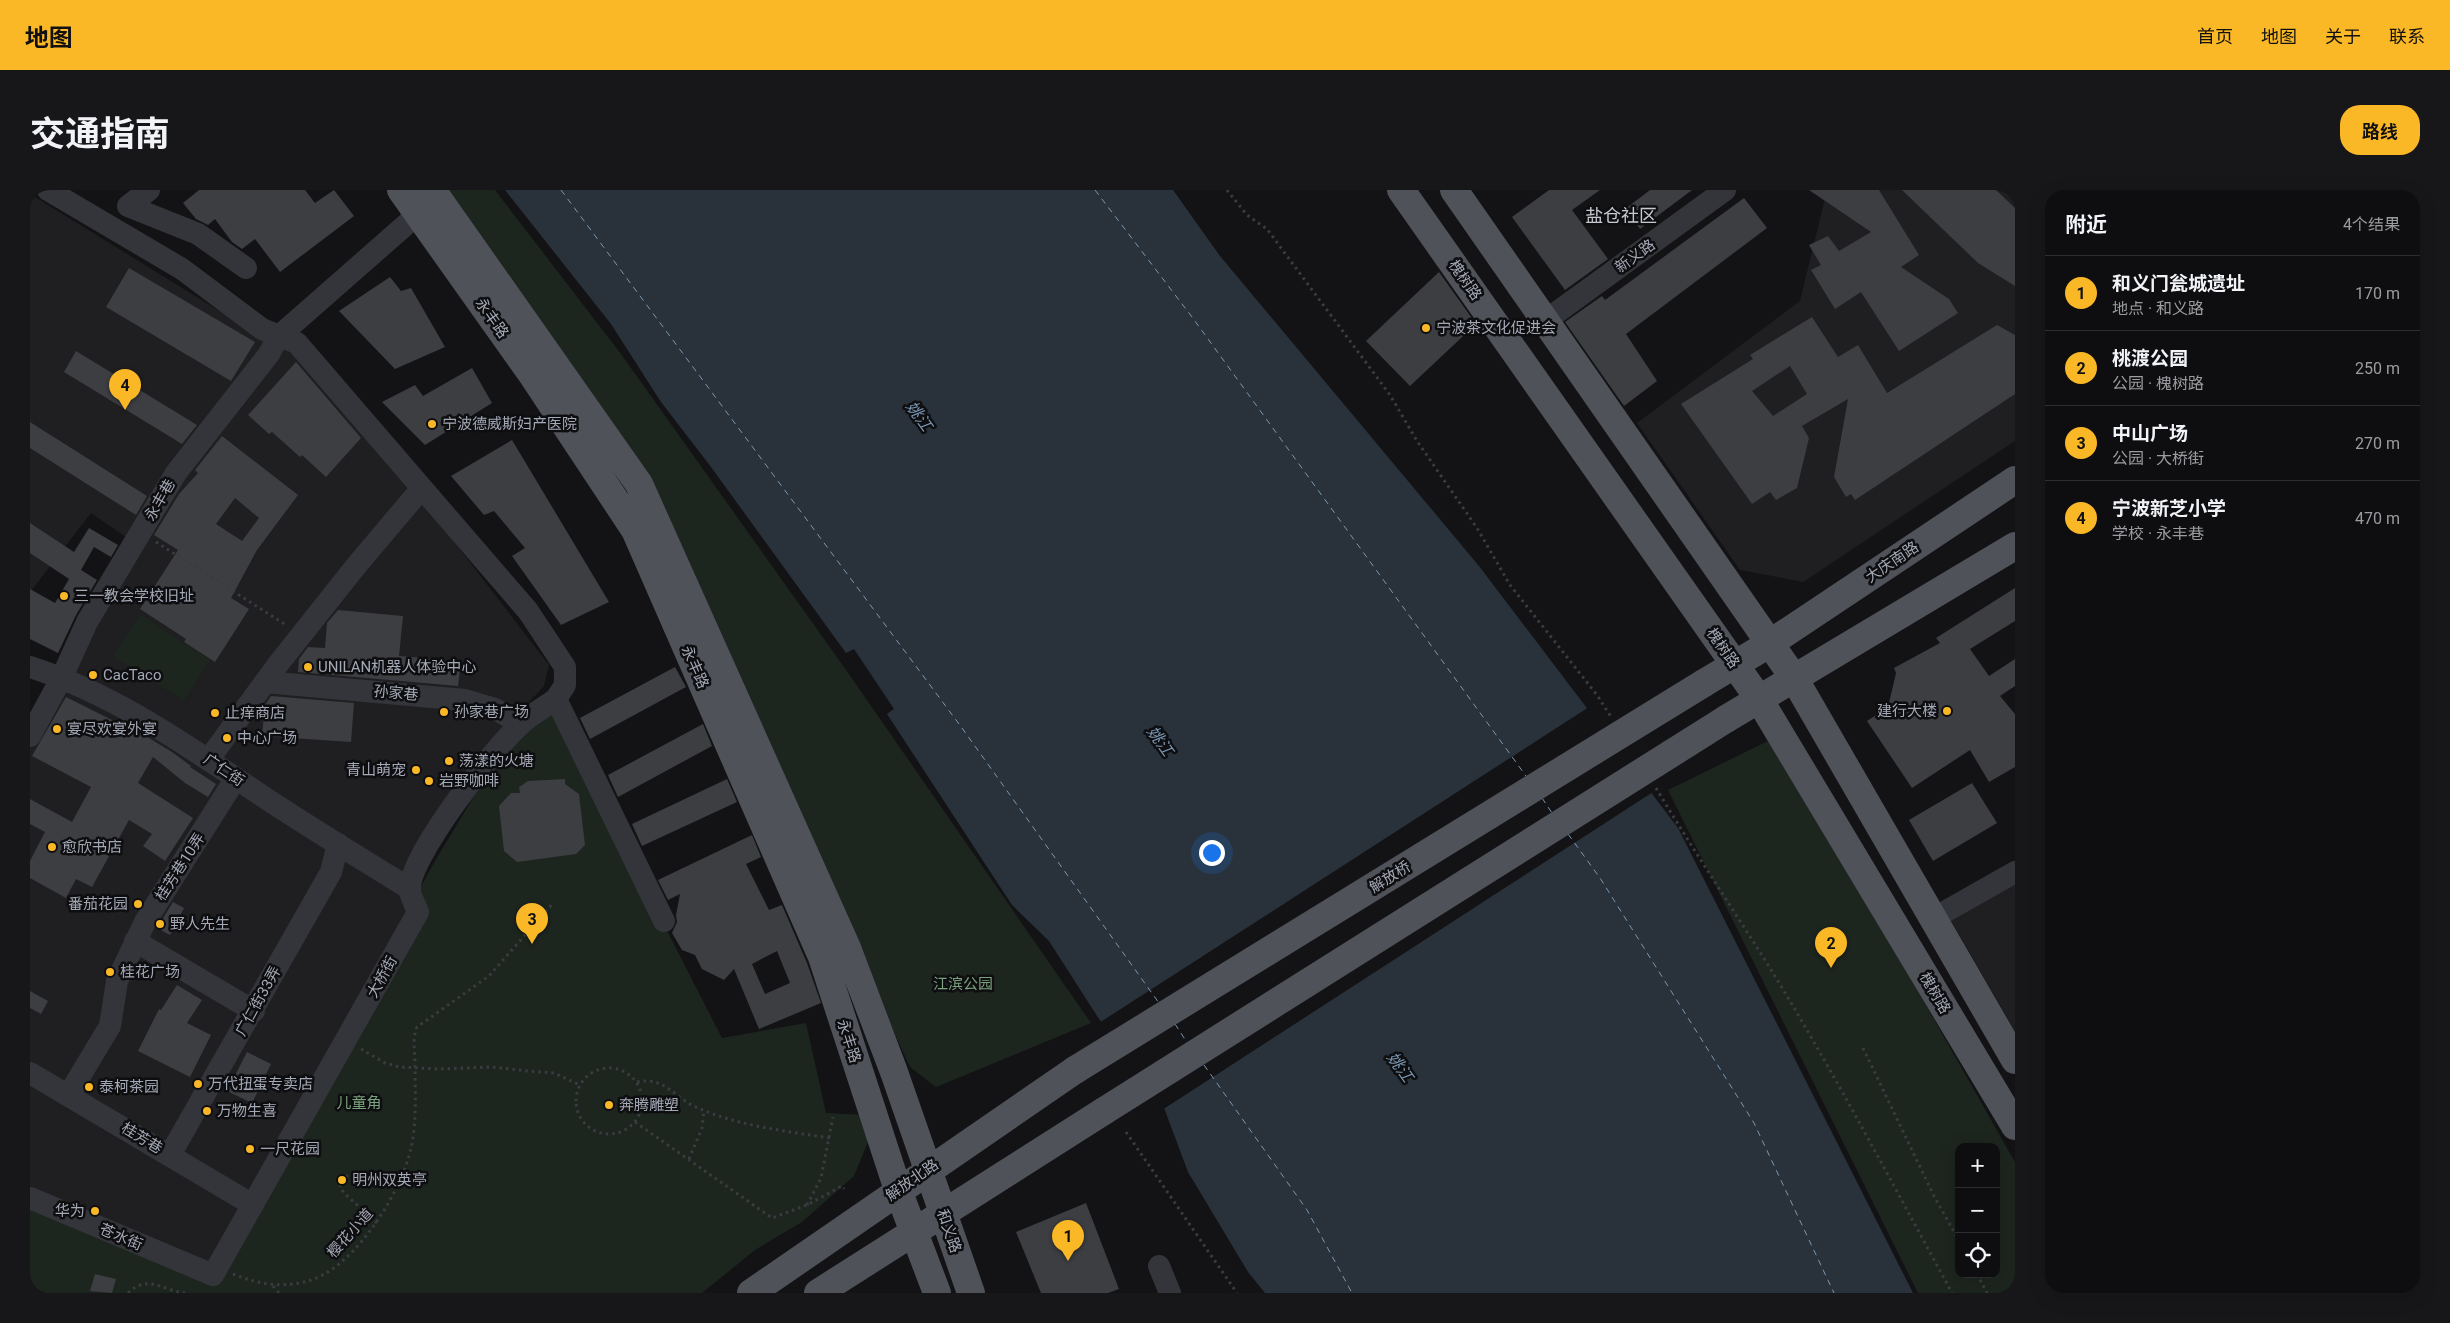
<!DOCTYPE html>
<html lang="zh">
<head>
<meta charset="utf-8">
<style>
  :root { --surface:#0e0e10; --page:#171719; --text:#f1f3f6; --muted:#9b9c9f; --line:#2e2e30; --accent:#fab826 }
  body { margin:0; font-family:Roboto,"Noto Sans SC",sans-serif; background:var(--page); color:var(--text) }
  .controls { position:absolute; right:15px; bottom:15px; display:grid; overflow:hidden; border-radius:10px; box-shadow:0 5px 20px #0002 }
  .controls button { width:45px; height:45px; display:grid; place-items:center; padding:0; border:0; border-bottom:1px solid var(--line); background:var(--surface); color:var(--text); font:25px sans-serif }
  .you { position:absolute; left:1181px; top:662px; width:18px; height:18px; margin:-12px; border:4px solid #fff; border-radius:50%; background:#1a73e8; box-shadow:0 0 0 8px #1a73e833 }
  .badge { display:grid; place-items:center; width:32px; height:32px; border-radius:50%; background:var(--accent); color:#111; font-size:16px; font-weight:700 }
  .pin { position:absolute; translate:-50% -41px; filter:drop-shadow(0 1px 2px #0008) }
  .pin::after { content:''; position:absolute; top:26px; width:18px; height:15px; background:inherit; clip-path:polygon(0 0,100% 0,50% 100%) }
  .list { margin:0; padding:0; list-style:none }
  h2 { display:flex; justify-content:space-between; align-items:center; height:65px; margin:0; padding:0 20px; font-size:21px }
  h2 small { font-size:16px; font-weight:400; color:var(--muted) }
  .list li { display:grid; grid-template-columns:32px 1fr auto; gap:15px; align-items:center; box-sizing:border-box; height:75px; padding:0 20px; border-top:1px solid var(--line) }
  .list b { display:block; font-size:19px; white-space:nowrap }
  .list p { margin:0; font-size:16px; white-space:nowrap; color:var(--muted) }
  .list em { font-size:16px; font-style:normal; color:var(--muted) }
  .icon { flex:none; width:28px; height:28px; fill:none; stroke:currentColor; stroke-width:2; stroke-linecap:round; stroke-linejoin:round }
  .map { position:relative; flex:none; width:1985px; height:1103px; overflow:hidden; border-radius:20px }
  header { display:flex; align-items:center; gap:30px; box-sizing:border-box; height:70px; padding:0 25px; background:var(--accent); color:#111 }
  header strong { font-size:24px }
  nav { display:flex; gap:28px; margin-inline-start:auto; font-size:18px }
  .intro { display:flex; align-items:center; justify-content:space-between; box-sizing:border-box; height:120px; padding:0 30px }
  h1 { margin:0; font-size:35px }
  .button { padding:12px 22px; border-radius:20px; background:var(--accent); color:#111; font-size:18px; font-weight:700 }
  main { display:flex; gap:30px; padding:0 30px }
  aside { flex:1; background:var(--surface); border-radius:20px; box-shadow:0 5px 20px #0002 }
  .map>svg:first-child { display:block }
  .built { fill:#1f1f22 }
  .green { fill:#1d251f; fill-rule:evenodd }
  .water { fill:#29323a }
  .pier { fill:#131315 }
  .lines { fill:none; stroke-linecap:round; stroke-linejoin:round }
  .ferry { stroke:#7997b3; stroke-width:1; stroke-dasharray:6 5; stroke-linecap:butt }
  .building { fill:#3d3e42; fill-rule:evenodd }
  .path { stroke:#3a3c41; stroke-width:3; stroke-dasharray:2.5 4; stroke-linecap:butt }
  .minor { stroke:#34353a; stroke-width:22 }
  .major { stroke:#50525a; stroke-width:28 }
  .major-bridge { stroke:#50525a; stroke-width:28 }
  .poi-dot { fill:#fab826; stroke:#0e0e10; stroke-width:2 }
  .labels { text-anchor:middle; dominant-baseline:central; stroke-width:5; stroke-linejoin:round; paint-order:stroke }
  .street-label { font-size:15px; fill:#a4a9b6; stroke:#0e0e10 }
  .poi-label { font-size:15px; fill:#a4a9b6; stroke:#0e0e10; text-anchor:start }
  .park-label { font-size:15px; fill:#7aa27e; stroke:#0e0e10 }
  .water-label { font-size:16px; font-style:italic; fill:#7997b3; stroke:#0e0e10 }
  .quarter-label { font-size:18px; fill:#c6c9d2; stroke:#0e0e10 }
</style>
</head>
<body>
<header>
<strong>地图</strong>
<nav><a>首页</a><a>地图</a><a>关于</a><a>联系</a></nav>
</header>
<div class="intro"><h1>交通指南</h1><a class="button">路线</a></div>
<main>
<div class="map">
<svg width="1985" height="1103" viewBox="0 0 1985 1103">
  <rect width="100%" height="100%" fill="#131315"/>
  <path class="built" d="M1797,0H1985V251L1773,392L1710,380L1607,233L1770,111Z
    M0,4L243,154L103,352L61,323L0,402Z
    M258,154L385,301L519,475L514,496L475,538L438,585L380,714L181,1080L0,1004V552L146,285Z
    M1985,690V841L1920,729Z"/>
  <path class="green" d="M407,0H465L591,164L814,477L1061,833L906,897L880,877L623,317Z
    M110,424L180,470L154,511L83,466Z
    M523,518L692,848L776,833L796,923L836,925L838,952L824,986L772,1032L725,1060L672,1103H0V1010L183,1081L402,676L467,568Z
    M1744,548L1985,972V1103H1888L1638,600ZM1929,957H1966V1084H1929Z"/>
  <path class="water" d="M475,0H1143L1190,66L1449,376L1648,638L1883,1103H1235L1218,1082L1158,982L1124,891L1069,829L1019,751L982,715L857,524L864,519L824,459L816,463L681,277L631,212L581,134Z"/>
  <path class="pier" d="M1559,517L1623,602L1132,920L1121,893L1069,833Z"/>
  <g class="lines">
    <path class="ferry" d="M531,0L932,538L1129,813
      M1065,0L1162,127L1496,586
      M1512,608L1522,623
      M1538,644L1570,688L1724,933L1804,1103
      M1145,834L1158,854
      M1174,875L1277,1020L1322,1103"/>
  </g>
  <path class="building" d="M169,0H275L285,13L304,0L324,26L250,82L225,49L212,59L202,52L185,29L178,35L166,29L153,13Z
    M1519,0H1570L1542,20L1578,69L1535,100L1482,27Z
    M1620,0H1662L1610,39L1595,19Z
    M1779,0H1849L1889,65L1871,77L1919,109L1928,123L1869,161L1831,102L1805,119L1781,80L1791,75L1779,55L1798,46L1809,61L1841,42Z
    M1872,0H1966L1985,18V96L1948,73Z
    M1714,8L1737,38L1596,144L1627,191L1594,216L1535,132L1572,106L1575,110Z
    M99,78L225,152L201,191L76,117Z
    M1409,82L1446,134L1380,196L1336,151Z
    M360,87L371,101L381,98L415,157L365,179L309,121Z
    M1782,127L1808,167L1828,155L1857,203L1967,135L1985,145V204L1825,310L1821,304L1816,307L1804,287L1818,209L1772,236L1779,248L1767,298L1746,310L1740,302L1722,314L1651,214L1723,169L1720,165ZM1760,176L1777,204L1743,226L1722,201Z
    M46,161L167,235L152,254L34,182Z
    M266,172L331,248L296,287L272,265L270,267L242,242L239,244L218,225Z
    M442,178L462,213L395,255L352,212L385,195L393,206Z
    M0,232L117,306L106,325L0,258Z
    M192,246L268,305L227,360L201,408L219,419L185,472L154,452L156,449L110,419L148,360L124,345L149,304L168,283L165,280ZM205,308L229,328L212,351L186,334Z
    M482,250L579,412L531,435L482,366L495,358L464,321L454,325L421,286Z
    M0,333L44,362L59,338L88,355L81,367L64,357L51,380L67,390L46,425L28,463L0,449V399L25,413L39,389L0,363Z
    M1985,398V431L1940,459L1959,486L1985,469V496L1970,506L1985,524V577L1959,592L1940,560L1882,598L1837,531L1858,517L1866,483L1864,478L1910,453L1906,448Z
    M308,420L373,426L369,466L431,471L428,496L268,482L269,469L278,457L295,458L297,433Z
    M645,477L656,497L560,549L550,528Z
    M241,506L324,513L321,552L232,546L235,515Z
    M36,507L108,543L109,542L142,562L161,576L160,577L186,594L178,607L155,593L123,567L108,593L163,628L135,671L113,656L122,644L99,630L62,697L46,689L36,708L0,688V671L15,642L0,634V609L42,632L61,597L2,566Z
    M673,534L682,556L588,607L578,585Z
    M535,589V594L549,604L555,655L546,664L487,672L474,661L469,616L481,603H490L489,597L498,591Z
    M697,589L707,612L612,656L602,634Z
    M1942,593L1967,633L1903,671L1879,630Z
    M722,645L731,667L716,674L739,720L752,715L777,773L791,813L729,839L704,779L694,790L672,779L665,765L652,760L642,743L647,732L646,725L650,704L638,710L628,690ZM747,761L760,793L735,804L722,774Z
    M143,712L154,718L140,745L127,738Z
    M147,795L172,810L157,833L181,845L160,887L108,861L129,819L131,820Z
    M0,801L18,811L11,824L0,818Z
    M217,862L241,874L222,913L197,901Z
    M1056,1013L1089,1099L1078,1103H1011L986,1042Z
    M65,1084L86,1089L82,1103L60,1101Z"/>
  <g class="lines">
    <path class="path" d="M1197,0L1217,25L1237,39L1360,205L1387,251L1447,338L1480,395L1567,505L1581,527
      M126,352L256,435
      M1626,598C1666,665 1710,729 1751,796C1811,896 1866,1000 1922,1103
      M1833,858L1904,1006L1929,1051
      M331,859L355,873L369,877L409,879L462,877L498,881L524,883L550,895
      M546 911a33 33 0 1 1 66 0a33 33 0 1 1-66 0Z
      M607,892C635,886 644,908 668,918C709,936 755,941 800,948
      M605,932L742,1028L777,1015L812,996L814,999
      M1096,942L1207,1103
      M659,969L672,938L674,921
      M777,1015L791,988L803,927
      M347,1033L314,1003L310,997L312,988L320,985L370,990
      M203,1084C230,1095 256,1099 284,1089C327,1073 372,1001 381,958C387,932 385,901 385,874C385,861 382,849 387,837L459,786L524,712
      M1947,1084L1957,1103
      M243,1096L249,1103
      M98,1103C118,1084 131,1100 155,1103"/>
    <path class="minor" d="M18,0L152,79L232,139L267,153L498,421L535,477V495L526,509L634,731
      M119,0L98,16L168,44L216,78
      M1515,131L1695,0
      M0,477C78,502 146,548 213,593C267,630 324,664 380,699
      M235,492L435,510L465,519L491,534
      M0,546L32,487L57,432L146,283L239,164L248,147L388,24
      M179,569L249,473L326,376L391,299
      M1904,728L1985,682
      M105,751L224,821
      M0,883L223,1015
      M39,904L80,836L87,791L115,732L206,588
      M140,965L301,682L308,654
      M0,1008L183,1085L388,722C386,716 381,708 380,701C376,670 466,555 492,533C502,524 515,517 526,509
      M1129,1076L1140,1103"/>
    <path class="major" d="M371,0L503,186L605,340L792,767L868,1000L907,1103
      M402,0L609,294L817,758L864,882L941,1103
      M1371,0L1729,509L1985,936
      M1424,0L1764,488L1985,870
      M1674,493L1739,454L1985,290
      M1696,529L1985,356
      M721,1103L1045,880
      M788,1103L1074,921"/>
    <path class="major-bridge" d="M1045,880L1674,493
      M1074,921L1696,529"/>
  </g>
  <g class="poi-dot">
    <circle cx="1396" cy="138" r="5"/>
    <circle cx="402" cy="234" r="5"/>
    <circle cx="34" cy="406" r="5"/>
    <circle cx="278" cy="477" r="5"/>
    <circle cx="63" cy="485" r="5"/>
    <circle cx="1917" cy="521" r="5"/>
    <circle cx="414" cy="522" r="5"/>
    <circle cx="185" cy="523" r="5"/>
    <circle cx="27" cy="539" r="5"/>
    <circle cx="197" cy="548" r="5"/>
    <circle cx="419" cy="571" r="5"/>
    <circle cx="386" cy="580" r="5"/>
    <circle cx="399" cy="591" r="5"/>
    <circle cx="22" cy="657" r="5"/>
    <circle cx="108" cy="714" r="5"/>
    <circle cx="130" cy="734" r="5"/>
    <circle cx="80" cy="782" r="5"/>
    <circle cx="168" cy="894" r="5"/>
    <circle cx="59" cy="897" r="5"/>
    <circle cx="579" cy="915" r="5"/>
    <circle cx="177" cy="921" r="5"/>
    <circle cx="220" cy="959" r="5"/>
    <circle cx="312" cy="990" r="5"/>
    <circle cx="65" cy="1021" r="5"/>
  </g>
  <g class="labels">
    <g class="street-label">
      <text transform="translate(1605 66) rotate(-36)">新义路</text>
      <text transform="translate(1435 90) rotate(55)">槐树路</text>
      <text transform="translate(462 128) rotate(55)">永丰路</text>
      <text transform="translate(130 310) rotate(-60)">永丰巷</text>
      <text transform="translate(1862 372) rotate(-34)">大庆南路</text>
      <text transform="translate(1693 458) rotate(55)">槐树路</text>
      <text transform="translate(665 477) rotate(66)">永丰路</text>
      <text transform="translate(366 503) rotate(5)">孙家巷</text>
      <text transform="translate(194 580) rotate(34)">广仁街</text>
      <text transform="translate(150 677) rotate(-57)">桂芳巷10弄</text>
      <text transform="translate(1360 687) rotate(-32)">解放桥</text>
      <text transform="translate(352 787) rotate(-61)">大桥街</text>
      <text transform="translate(1905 803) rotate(59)">槐树路</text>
      <text transform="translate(228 811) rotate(-61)">广仁街33弄</text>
      <text transform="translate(819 851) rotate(72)">永丰路</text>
      <text transform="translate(112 948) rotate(31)">桂芳巷</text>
      <text transform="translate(882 990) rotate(-35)">解放北路</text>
      <text transform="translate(919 1041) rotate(71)">和义路</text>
      <text transform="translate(320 1043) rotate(-48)">樱花小道</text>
      <text transform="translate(91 1047) rotate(23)">苍水街</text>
    </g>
    <g class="poi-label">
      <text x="1406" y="138">宁波茶文化促进会</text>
      <text x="412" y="234">宁波德威斯妇产医院</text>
      <text x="44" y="406">三一教会学校旧址</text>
      <text x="288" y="477">UNILAN机器人体验中心</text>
      <text x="73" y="485">CacTaco</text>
      <text x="1907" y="521" text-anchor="end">建行大楼</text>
      <text x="424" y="522">孙家巷广场</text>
      <text x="195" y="523">止痒商店</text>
      <text x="37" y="539">宴尽欢宴外宴</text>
      <text x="207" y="548">中心广场</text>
      <text x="429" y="571">荡漾的火塘</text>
      <text x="376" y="580" text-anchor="end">青山萌宠</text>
      <text x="409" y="591">岩野咖啡</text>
      <text x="32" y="657">愈欣书店</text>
      <text x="98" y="714" text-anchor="end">番茄花园</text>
      <text x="140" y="734">野人先生</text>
      <text x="90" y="782">桂花广场</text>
      <text x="178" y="894">万代扭蛋专卖店</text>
      <text x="69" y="897">泰柯茶园</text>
      <text x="589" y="915">奔腾雕塑</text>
      <text x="187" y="921">万物生喜</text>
      <text x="230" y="959">一尺花园</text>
      <text x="322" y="990">明州双英亭</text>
      <text x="55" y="1021" text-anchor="end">华为</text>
    </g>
    <g class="park-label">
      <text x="933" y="794">江滨公园</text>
      <text x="329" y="913">儿童角</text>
    </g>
    <g class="water-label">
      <text transform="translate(889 226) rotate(54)">姚江</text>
      <text transform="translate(1130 551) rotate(54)">姚江</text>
      <text transform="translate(1370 877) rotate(54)">姚江</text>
    </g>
    <g class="quarter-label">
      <text x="1591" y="25">盐仓社区</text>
    </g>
  </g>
</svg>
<div class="controls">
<button>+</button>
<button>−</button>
<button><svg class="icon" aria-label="locate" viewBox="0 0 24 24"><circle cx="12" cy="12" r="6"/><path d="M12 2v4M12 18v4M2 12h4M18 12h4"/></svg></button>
</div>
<div class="you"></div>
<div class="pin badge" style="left:1038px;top:1071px">1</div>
<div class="pin badge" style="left:1801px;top:778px">2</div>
<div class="pin badge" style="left:502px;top:754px">3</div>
<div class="pin badge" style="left:95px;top:220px">4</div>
</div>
<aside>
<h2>附近<small>4个结果</small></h2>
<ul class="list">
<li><span class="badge">1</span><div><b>和义门瓮城遗址</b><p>地点 · 和义路</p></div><em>170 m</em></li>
<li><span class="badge">2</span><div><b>桃渡公园</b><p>公园 · 槐树路</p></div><em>250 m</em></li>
<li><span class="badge">3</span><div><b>中山广场</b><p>公园 · 大桥街</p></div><em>270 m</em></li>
<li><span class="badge">4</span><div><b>宁波新芝小学</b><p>学校 · 永丰巷</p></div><em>470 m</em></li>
</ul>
</aside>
</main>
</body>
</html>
